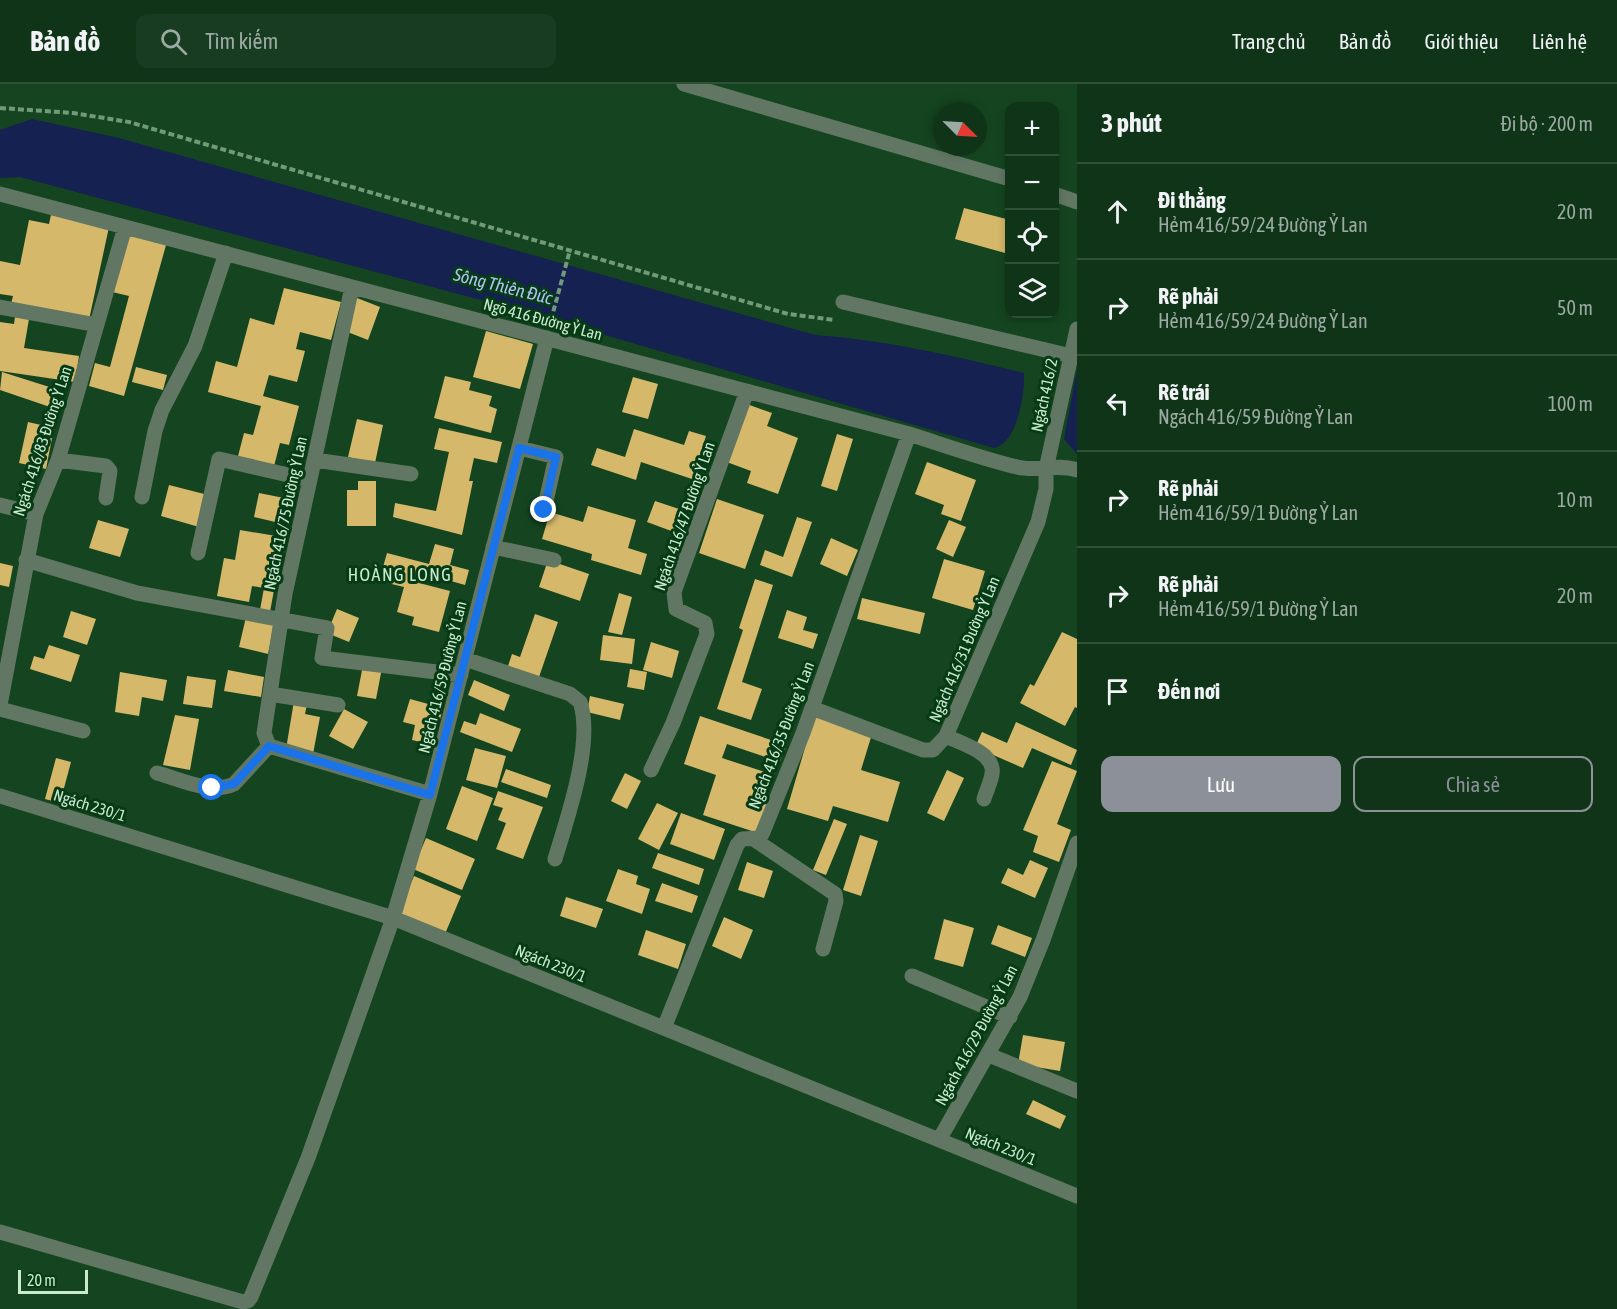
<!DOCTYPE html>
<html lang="vi">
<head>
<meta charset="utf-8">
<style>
  :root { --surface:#0f3418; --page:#183c21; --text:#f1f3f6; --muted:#9baaa2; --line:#2f4f37; --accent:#8c9099 }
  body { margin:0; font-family:"Asap Condensed",sans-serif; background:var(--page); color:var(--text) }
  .controls { position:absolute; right:18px; top:18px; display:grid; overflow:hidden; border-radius:12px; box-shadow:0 3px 9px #0003 }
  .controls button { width:54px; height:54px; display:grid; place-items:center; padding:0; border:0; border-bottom:2px solid var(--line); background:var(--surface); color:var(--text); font:30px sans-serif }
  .compass { position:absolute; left:933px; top:18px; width:54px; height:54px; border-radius:50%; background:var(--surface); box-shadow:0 3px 9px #0003; rotate:114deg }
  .scale { position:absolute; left:18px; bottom:15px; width:70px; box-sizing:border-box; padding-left:6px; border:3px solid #c9eacd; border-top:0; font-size:16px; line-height:21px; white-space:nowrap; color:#c9eacd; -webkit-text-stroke:4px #063b16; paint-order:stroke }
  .stop { position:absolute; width:18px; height:18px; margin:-14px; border:4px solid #1a73e8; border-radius:50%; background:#fff }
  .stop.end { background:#1a73e8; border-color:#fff; box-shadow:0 2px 6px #0008 }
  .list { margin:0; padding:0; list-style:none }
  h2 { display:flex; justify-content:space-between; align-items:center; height:78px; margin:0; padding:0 24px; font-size:26px }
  h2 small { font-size:20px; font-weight:400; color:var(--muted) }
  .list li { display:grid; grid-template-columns:39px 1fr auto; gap:18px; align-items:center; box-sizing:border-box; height:96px; padding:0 24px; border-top:2px solid var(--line) }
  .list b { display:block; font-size:22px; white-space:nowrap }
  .list p { margin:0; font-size:20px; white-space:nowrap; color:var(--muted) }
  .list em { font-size:20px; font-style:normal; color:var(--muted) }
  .actions { display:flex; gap:12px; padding:18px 24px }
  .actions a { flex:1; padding:14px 0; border:2px solid var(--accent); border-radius:12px; text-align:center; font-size:21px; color:var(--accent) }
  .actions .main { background:var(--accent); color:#fff }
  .icon { flex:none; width:33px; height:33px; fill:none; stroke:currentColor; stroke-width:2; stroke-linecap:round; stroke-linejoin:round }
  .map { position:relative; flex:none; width:1077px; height:1225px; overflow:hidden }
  header { display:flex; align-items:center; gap:36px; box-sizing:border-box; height:84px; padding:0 30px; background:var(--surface); border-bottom:2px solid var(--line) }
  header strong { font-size:28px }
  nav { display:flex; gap:33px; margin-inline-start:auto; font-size:21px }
  .search { width:420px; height:54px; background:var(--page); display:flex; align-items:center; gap:15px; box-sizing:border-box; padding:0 21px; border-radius:12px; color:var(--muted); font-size:22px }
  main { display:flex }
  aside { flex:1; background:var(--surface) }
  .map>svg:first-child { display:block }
  .water { fill:#142151 }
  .building { fill:#d6b86a }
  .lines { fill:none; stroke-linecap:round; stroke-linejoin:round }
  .path { stroke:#719a79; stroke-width:4; stroke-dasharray:6 3; stroke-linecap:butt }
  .minor { stroke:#617764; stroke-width:15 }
  .route { stroke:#1a73e8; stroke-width:8 }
  .labels { text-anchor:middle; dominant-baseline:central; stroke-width:6; stroke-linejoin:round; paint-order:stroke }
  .street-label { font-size:16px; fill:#c9eacd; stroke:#063b16 }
  .water-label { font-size:18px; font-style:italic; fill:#b0c2f3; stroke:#063b16 }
  .neighbourhood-label { font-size:18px; letter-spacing:1.5px; fill:#c9eacd; stroke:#063b16 }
</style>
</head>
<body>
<header>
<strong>Bản đồ</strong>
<div class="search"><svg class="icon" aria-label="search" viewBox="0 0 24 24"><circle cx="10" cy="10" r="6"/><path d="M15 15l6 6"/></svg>Tìm kiếm</div>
<nav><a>Trang chủ</a><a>Bản đồ</a><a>Giới thiệu</a><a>Liên hệ</a></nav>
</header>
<main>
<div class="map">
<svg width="1077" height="1225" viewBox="0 0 1077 1225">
  <rect width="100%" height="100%" fill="#144520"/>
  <path class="water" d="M32,35L119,54L815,251C886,256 955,272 1024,289C1025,308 1018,359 994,364L522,227L20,93L0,94V46Z
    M1077,286V370L1064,355Z"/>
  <path class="building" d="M964,124L1010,136V152L1005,169L955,155Z
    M51,131L109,143L89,236L11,220L13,212L0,210V177L20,181L29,136L49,140Z
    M128,151L166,161L124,312L89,302L95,279L110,283L129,212L108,207Z
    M284,204L341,218L331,256L300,248L296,265L305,267L297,298L269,291L263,312L299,322L289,361L280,359L273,386L237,376L244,349L253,351L261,322L208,308L216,277L237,283L250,234L274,241Z
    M357,214L380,223L368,256L345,247Z
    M15,233L29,235L24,264L79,272L75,298L0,287V238L14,240Z
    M486,247L533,260L520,305L473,293Z
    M136,283L167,291L163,306L132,298Z
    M2,288L59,306L53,324L0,306Z
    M445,292L471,298L469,306L492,312L489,322L497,325L491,349L434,334Z
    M633,293L658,300L648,335L622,328Z
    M744,319L772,329L767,342L798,354L778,410L747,399L751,387L724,377Z
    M357,335L383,341L375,379L348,373Z
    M28,338L54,344L46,385L19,379Z
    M439,344L502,358L497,379L474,374L469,397H473L462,451L393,433L395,419L436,427L449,368L434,365Z
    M634,345L684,361L689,347L706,352L692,395L641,378L636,396L591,381L597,364L625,373Z
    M837,350L853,355L837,407L821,402Z
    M927,378L976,396L961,437L941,430L944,421L915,410Z
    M358,397H376V442H347V406H358Z
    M169,401L208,411L199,443L161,432Z
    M259,409L289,415L284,440L254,433Z
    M717,415L764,431L745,485L699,469Z
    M655,417L682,426L674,448L647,438Z
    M588,422L636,436L628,464L647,470L641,491L591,476L592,470L542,455L550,428L583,438Z
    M797,433L812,438L792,493L760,481L765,466L783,473Z
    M98,436L129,445L120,473L89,464Z
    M949,436L966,443L953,473L936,465Z
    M240,446L282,453L279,470L271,468L269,482L278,484L270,528L260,526L264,504L252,502L249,518L217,512L224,474L235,476Z
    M831,454L858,466L847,492L820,480Z
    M435,460L454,465L450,481L469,486L465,501L426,490L423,500L450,507L439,548L412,541L414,533L397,528L404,503L379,497L387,469L429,480Z
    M944,475L985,487L973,526L932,514Z
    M548,476L589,490L580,517L539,503Z
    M0,479L13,482L9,503L0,501Z
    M755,495L773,501L742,598L762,605L751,636L717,625L743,546L739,544Z
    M619,509L632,513L622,551L608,548Z
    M862,514L925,529L920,550L857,535Z
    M337,525L359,534L349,558L327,549Z
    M787,526L807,533L803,546L818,550L813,565L778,554Z
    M71,527L96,535L87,561L63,553Z
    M535,530L558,538L539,593L508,582L512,570L520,573Z
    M246,533L274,539L268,570L239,563Z
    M1062,548L1077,555V624L1075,623L1065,642L1020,619L1030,600L1034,602Z
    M603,551L635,555L632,580L600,576Z
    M651,558L679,567L672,594L643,586Z
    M49,561L80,571L71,598L30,585L34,572L44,575Z
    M363,581L382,584L376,615L357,612Z
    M630,585L647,588L644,606L627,603Z
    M228,586L264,593L261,613L224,607Z
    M120,588L167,596L163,617L142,613L139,632L115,628Z
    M187,592L216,596L212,624L183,620Z
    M474,596L510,611L504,627L468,611Z
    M590,612L624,620L620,636L587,628Z
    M410,615L443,624L433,661L412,656L415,641L403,638Z
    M294,617L307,620L305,630L320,633L313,670L286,665Z
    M344,625L368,638L353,665L329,652Z
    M480,629L521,645L512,668L460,648L464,637L476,641Z
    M175,631L199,635L190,686L163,681Z
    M700,632L786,661L780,678L727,660L722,674L768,689L759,718L770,721L761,750L703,731L716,691L684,680Z
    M814,633L872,650L861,686L900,698L888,738L833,722L828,737L787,725Z
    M1016,638L1077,666L1071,681L1032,664L1023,684L975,663L982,648L1007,659Z
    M475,664L506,672L497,704L466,696Z
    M56,674L71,678L60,719L45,715Z
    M1052,677L1077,687L1057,740L1071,746L1059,778L1033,768L1038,752L1023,746Z
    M506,685L551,701L547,714L501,698Z
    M947,686L964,694L944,737L927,729Z
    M625,689L641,697L627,725L611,717Z
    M462,702L493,714L477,757L446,745Z
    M498,707L543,723L523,775L496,765L506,739L498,736L503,724L493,721Z
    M657,719L678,729L659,766L638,755Z
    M681,729L725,745L714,776L670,760Z
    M834,735L847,740L826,791L813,786Z
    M860,751L878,757L861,812L843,806Z
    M426,754L475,775L462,806L413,785Z
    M658,769L704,785L699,801L652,784Z
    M1030,776L1048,784L1035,814L1001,799L1008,784L1023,791Z
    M747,778L773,787L764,814L738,806Z
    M618,785L638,792L636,800L650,805L642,830L606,817Z
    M414,792L461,812L445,850L398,830Z
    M662,799L698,812L692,829L655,817Z
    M566,813L603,825L596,844L560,832Z
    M724,833L753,846L741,875L712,862Z
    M944,835L974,844L963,883L934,875Z
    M998,841L1032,854L1025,873L991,860Z
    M646,846L686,860L678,885L638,871Z
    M1023,951L1065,958L1060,987L1018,980Z
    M1033,1016L1066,1032L1060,1045L1026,1030Z"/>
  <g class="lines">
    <path class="path" d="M0,24L73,29L129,38L788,230L835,236
      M551,236L570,166"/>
    <path class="minor" d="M684,0L1010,95
      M0,110L909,350C944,361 980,374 1017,383C1037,388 1057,379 1077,386
      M1054,110L1077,118
      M843,218L1071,272
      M0,223L97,241
      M519,364L556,373L544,426
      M58,376L106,382L110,387L106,414
      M315,376L411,390
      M142,413L155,347L162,326L195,262L226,169
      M0,421L36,430
      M493,463L554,476
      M198,469L219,375L310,396
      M26,476L137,509L327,544L322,574L461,591
      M465,575L570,610L580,618C594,658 567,735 555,775
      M270,610L338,621
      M0,621L36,430L58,376L125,143
      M812,624L923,666H933L946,652L1038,438L1046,405V385L1077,245
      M0,625L83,647
      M946,652C960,659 989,667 992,684C994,692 986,707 984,715
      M269,662L264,649L285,510L352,203
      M651,686L673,639L707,550L705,539L676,525L674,508L747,307
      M157,689C180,695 211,711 234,700L269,662L430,710
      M0,712L393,834L1077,1112
      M755,756L835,810L836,817L823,865
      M912,892L1010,933
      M664,944L737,761L742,755L760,754L763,748L803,649L909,350
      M989,971L1077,1007
      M939,1056L1020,913L1043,856L1077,759
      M0,1148L243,1218L248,1217L251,1213L308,1074L393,834L430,710L547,254"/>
  </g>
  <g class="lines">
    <path class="route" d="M212,704L234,700L269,662L430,711L519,364L556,373L544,426"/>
  </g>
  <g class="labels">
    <g class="street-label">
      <text transform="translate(543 235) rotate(15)">Ngõ 416 Đường Ỷ Lan</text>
      <text transform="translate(1044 311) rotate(-78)">Ngách 416/2</text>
      <text transform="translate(42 357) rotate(-72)">Ngách 416/83 Đường Ỷ Lan</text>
      <text transform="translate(285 429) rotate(-78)">Ngách 416/75 Đường Ỷ Lan</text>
      <text transform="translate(684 432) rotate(-71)">Ngách 416/47 Đường Ỷ Lan</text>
      <text transform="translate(964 565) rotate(-67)">Ngách 416/31 Đường Ỷ Lan</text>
      <text transform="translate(442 593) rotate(-76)">Ngách 416/59 Đường Ỷ Lan</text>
      <text transform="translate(781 651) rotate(-69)">Ngách 416/35 Đường Ỷ Lan</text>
      <text transform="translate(90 721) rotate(17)">Ngách 230/1</text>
      <text transform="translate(551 879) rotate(22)">Ngách 230/1</text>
      <text transform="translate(976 951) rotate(-62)">Ngách 416/29 Đường Ỷ Lan</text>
      <text transform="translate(1001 1062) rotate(22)">Ngách 230/1</text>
    </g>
    <g class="water-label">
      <text transform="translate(503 202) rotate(14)">Sông Thiên Đức</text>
    </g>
    <g class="neighbourhood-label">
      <text x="400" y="490">HOÀNG LONG</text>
    </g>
  </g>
</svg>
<div class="controls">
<button>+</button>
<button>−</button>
<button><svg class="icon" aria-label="locate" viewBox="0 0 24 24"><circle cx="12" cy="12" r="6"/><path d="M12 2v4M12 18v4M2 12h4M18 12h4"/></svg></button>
<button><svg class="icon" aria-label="layers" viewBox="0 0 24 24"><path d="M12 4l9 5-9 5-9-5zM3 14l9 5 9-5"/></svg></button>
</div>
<svg class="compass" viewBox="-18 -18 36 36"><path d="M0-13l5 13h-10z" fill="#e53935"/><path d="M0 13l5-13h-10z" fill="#9baaa2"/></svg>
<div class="scale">20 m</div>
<div class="stop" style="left:212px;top:704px"></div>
<div class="stop end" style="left:544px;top:426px"></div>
</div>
<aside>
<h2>3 phút<small>Đi bộ · 200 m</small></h2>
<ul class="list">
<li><svg class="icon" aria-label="ahead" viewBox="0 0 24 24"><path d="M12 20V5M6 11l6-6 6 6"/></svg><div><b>Đi thẳng</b><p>Hẻm 416/59/24 Đường Ỷ Lan</p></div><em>20 m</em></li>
<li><svg class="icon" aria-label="right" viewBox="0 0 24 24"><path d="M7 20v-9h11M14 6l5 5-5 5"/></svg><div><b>Rẽ phải</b><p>Hẻm 416/59/24 Đường Ỷ Lan</p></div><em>50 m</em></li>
<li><svg class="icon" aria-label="left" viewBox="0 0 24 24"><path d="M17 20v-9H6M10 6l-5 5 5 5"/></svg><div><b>Rẽ trái</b><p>Ngách 416/59 Đường Ỷ Lan</p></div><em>100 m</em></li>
<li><svg class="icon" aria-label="right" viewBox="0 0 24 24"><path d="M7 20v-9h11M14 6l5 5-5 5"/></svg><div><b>Rẽ phải</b><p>Hẻm 416/59/1 Đường Ỷ Lan</p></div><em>10 m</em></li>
<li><svg class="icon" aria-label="right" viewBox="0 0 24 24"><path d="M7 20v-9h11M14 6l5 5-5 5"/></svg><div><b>Rẽ phải</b><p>Hẻm 416/59/1 Đường Ỷ Lan</p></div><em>20 m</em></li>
<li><svg class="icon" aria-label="arrive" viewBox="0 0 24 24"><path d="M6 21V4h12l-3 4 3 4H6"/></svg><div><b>Đến nơi</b></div></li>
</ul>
<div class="actions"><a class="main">Lưu</a><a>Chia sẻ</a></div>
</aside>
</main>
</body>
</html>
